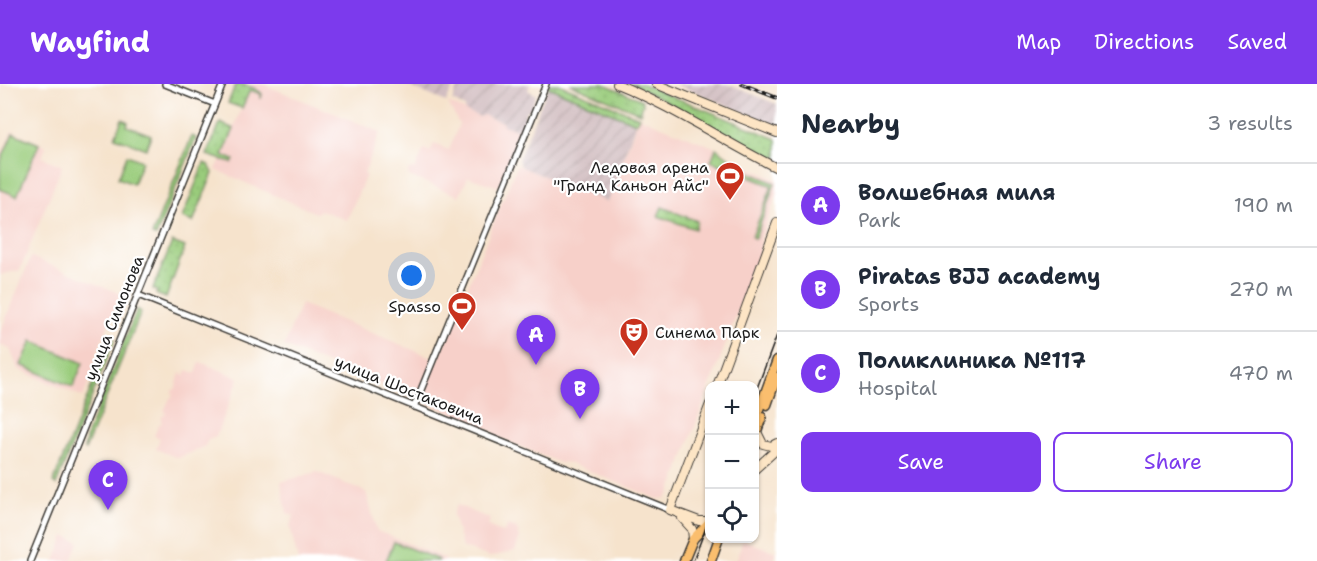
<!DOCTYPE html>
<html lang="en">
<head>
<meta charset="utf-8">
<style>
  :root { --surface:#fff; --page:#f2f2f3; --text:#1f2937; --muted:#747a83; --line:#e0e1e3; --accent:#7c3aed }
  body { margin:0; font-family:"Shantell Sans",sans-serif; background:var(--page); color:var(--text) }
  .controls { position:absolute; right:18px; bottom:18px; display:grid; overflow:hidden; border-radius:12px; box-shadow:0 2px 4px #0004 }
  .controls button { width:54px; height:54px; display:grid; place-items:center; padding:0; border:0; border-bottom:2px solid var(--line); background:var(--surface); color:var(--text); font:30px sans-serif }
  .you { position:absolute; left:412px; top:192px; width:21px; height:21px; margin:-15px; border:4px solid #fff; border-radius:50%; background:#1a73e8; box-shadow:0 0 0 9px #1a73e833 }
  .badge { display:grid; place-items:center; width:39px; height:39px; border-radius:50%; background:var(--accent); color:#fff; font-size:20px; font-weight:700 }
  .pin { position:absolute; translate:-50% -50px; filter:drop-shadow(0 2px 3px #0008) }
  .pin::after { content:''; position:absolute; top:32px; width:21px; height:18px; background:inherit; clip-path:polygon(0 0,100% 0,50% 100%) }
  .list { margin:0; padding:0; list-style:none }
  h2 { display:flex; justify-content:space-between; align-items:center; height:78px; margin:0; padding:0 24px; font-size:26px }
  h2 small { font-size:20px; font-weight:400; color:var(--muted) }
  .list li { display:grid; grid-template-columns:39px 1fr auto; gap:18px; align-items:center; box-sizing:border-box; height:84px; padding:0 24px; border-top:2px solid var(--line) }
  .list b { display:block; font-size:22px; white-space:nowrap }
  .list p { margin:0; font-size:20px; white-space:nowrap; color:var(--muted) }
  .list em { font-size:20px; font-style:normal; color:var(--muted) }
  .actions { display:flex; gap:12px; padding:18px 24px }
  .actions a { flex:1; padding:14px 0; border:2px solid var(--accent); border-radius:12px; text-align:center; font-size:21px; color:var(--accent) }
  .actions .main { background:var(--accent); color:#fff }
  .icon { flex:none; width:33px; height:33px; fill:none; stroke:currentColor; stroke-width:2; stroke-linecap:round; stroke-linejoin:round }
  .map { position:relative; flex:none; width:777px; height:477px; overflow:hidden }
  header { display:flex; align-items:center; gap:36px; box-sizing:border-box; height:84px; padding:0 30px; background:var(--accent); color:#fff }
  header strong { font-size:28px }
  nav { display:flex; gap:33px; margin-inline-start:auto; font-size:21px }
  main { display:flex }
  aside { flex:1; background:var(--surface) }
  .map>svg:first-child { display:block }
  .built { fill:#f7d0c9 }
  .industrial { fill:url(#industrial-furrows) }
  .grass { fill:url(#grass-dots); stroke:#5b744c; stroke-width:1.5 }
  .park { fill:#9acc7c; stroke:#5b744c; stroke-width:1.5 }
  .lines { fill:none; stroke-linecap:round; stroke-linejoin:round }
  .street-casing { stroke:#3d3a36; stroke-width:8 }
  .secondary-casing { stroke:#3d3a36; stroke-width:10 }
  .primary-casing { stroke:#3d3a36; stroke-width:11 }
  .street { stroke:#fff; stroke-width:5 }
  .secondary { stroke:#fde5c5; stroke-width:8 }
  .primary { stroke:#fabe6e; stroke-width:8 }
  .tram { stroke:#1c1c1c; stroke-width:1.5 }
  .rail-casing { stroke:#1c1c1c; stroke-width:4 }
  .rail { stroke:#fff; stroke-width:1.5; stroke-dasharray:4.5; stroke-linecap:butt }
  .labels { text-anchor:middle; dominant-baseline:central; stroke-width:4.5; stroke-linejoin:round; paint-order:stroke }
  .poi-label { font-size:16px; fill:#1c1c1c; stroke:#fff; text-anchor:end }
  .street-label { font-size:16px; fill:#1c1c1c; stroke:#fff }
</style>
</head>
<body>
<header>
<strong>Wayfind</strong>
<nav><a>Map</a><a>Directions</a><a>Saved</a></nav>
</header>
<main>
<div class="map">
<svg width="777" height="477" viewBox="0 0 777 477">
  <defs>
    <pattern id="industrial-furrows" width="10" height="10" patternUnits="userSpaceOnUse" patternTransform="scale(1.5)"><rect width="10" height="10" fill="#d2bec1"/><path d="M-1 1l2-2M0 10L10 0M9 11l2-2" fill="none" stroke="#b4a3a5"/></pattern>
    <pattern id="grass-dots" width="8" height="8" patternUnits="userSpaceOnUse" patternTransform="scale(1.5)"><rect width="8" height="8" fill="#9acc7c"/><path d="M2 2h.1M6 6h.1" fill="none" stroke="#84af6b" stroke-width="1.8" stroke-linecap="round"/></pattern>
  </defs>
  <rect width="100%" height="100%" fill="#fff"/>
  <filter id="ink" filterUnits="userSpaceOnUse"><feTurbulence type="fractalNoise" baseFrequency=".0167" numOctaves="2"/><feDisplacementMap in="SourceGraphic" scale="12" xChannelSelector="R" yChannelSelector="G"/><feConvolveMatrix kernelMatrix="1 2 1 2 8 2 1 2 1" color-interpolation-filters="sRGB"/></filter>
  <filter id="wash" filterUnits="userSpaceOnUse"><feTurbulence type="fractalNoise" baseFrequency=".008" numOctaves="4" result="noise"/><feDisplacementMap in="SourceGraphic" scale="24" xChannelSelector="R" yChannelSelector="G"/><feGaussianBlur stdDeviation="1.35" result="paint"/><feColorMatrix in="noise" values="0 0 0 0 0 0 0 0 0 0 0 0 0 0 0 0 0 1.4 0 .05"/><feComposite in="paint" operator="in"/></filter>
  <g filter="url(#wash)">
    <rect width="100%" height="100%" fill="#f6e3cc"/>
    <path class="built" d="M252,0H262L272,4L380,48L364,90L366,91L347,136L321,126L316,129L216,86Z
      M448,19L480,33L483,31L502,38L504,41L523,48L499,103L468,93L459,112L409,92L408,87L411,85L415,86L424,65L430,68L434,60L449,66L459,40Z
      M639,33L716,64L736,78L777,96V110L761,154L760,168L670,409L666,414L658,415L566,378L560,379L495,352L494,348L468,336L284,262L301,220L438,276L517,81L607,118Z
      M12,47L46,62L42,73L62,82L20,186L0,191V74Z
      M31,173L121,210L93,279L94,286L83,313L18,285L10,265L0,261V249Z
      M200,278L239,294L216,353L208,356L205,362L178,374L156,365L160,354L154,352L159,340H161L162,331L164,332L166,328L164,327L170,314H171L173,310L172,309L173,305L175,306L180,289L185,291L187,286L196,289Z
      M317,388L366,408L377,447L446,475L445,477H298L290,442L294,432L287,429L281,398Z
      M457,421L490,435L488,441L490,443L504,449L508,441L517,445L516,447L519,448L517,452L520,453L515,467L490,473L462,463L453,430Z
      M65,452L79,458L71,477H55Z
      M743,456L776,468L773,477H736Z"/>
    <path class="industrial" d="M404,0H455L446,18Z
      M462,0H530L528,6L536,11L531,25L525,28L526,35L521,47L503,41L502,38L483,31L480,33L465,27V23L452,17L456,7Z
      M675,0H727L777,20V42Z
      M548,3L636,39L607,118L522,83L520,80L518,76Z"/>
    <path class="grass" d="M236,0C244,0 257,4 262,10L261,15V10L250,6L242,24L228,19Z
      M549,0H559L639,33L636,39L548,3Z
      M570,0H604L642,16L643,20L640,29Z
      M631,0H642L777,55V79L721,50L660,14Z
      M220,39L234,45L223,71L234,76L232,79L207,71Z
      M192,52L196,54L156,152L152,151Z
      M716,64L735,78L734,82L775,99L755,155L752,153L772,102L711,77Z
      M204,79L209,81L213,89L193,138L182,134Z
      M662,123L697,137L695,145L658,132Z
      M172,158L185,163L166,214L156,210L157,207L153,205Z
      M137,225L141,228L85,366L84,365L87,350Z
      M111,254L115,255L56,401L53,399Z"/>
    <path class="park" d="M122,35L128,38L127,42L151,51L146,65L115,53Z
      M13,49L39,60L17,112L0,105V79Z
      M127,71L142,77L133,100L118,94Z
      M32,257L83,279L73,303L21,281Z
      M394,458L439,476L438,477H386Z"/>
  </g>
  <g filter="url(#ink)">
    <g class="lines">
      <g class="street-casing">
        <path id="street" d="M165,0L215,20
          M138,211L670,426
          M414,323L546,0
          M30,477L223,0"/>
      </g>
      <g class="secondary-casing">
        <path id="secondary" d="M617,0C673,23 723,57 777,84
          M656,0L777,49
          M717,302L777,139
          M757,348L763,360L771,362L777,359
          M754,386L777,365
          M670,426L710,320
          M670,426L699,437H708
          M682,434L692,445L693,455"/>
      </g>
      <g class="primary-casing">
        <path id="primary" d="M767,321L777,293
          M754,339L777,276
          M754,355L762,333
          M684,477L693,455L710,437
          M711,477L719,454"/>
      </g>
      <use href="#street" class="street"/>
      <use href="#secondary" class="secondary"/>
      <use href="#primary" class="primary"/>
      <path class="tram" d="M754,312L777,251
        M693,477L710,433"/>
      <g class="rail-casing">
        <path id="rail" d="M742,0L777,14"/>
      </g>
      <use href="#rail" class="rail"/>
    </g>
  </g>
  <defs>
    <g id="stadium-pin" transform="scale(1.5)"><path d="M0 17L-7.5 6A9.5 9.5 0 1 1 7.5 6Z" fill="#c8321e" stroke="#fff"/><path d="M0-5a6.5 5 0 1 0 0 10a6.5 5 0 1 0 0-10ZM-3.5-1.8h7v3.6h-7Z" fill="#fff"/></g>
    <g id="theatre-pin" transform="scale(1.5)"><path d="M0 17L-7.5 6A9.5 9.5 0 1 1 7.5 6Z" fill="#c8321e" stroke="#fff"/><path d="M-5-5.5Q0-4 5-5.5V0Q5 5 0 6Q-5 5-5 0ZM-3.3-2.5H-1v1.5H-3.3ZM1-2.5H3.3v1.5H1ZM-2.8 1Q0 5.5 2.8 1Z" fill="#fff"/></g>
  </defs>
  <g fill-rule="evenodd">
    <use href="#stadium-pin" x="730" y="92"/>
    <use href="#stadium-pin" x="462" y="222"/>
    <use href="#theatre-pin" x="634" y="248"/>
  </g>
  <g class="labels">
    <g class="poi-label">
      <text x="709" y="83">Ледовая арена<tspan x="709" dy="18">"Гранд Каньон Айс"</tspan></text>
      <text x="441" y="222">Spasso</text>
      <text x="655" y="248" text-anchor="start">Синема Парк</text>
    </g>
    <g class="street-label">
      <text transform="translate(114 234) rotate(-68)">улица Симонова</text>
      <text transform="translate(409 306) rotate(22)">улица Шостаковича</text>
    </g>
  </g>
</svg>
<div class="controls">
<button>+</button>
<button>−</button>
<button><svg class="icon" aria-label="locate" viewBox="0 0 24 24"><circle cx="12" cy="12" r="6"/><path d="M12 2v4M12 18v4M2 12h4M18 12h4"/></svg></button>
</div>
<div class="you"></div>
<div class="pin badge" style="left:536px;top:281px">A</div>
<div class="pin badge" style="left:580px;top:335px">B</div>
<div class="pin badge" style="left:108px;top:426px">C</div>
</div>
<aside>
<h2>Nearby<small>3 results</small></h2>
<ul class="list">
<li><span class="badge">A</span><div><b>Волшебная миля</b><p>Park</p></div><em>190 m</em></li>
<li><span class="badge">B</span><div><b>Piratas BJJ academy</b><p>Sports</p></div><em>270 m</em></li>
<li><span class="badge">C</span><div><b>Поликлиника №117</b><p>Hospital</p></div><em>470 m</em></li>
</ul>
<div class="actions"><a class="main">Save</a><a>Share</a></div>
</aside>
</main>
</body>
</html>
